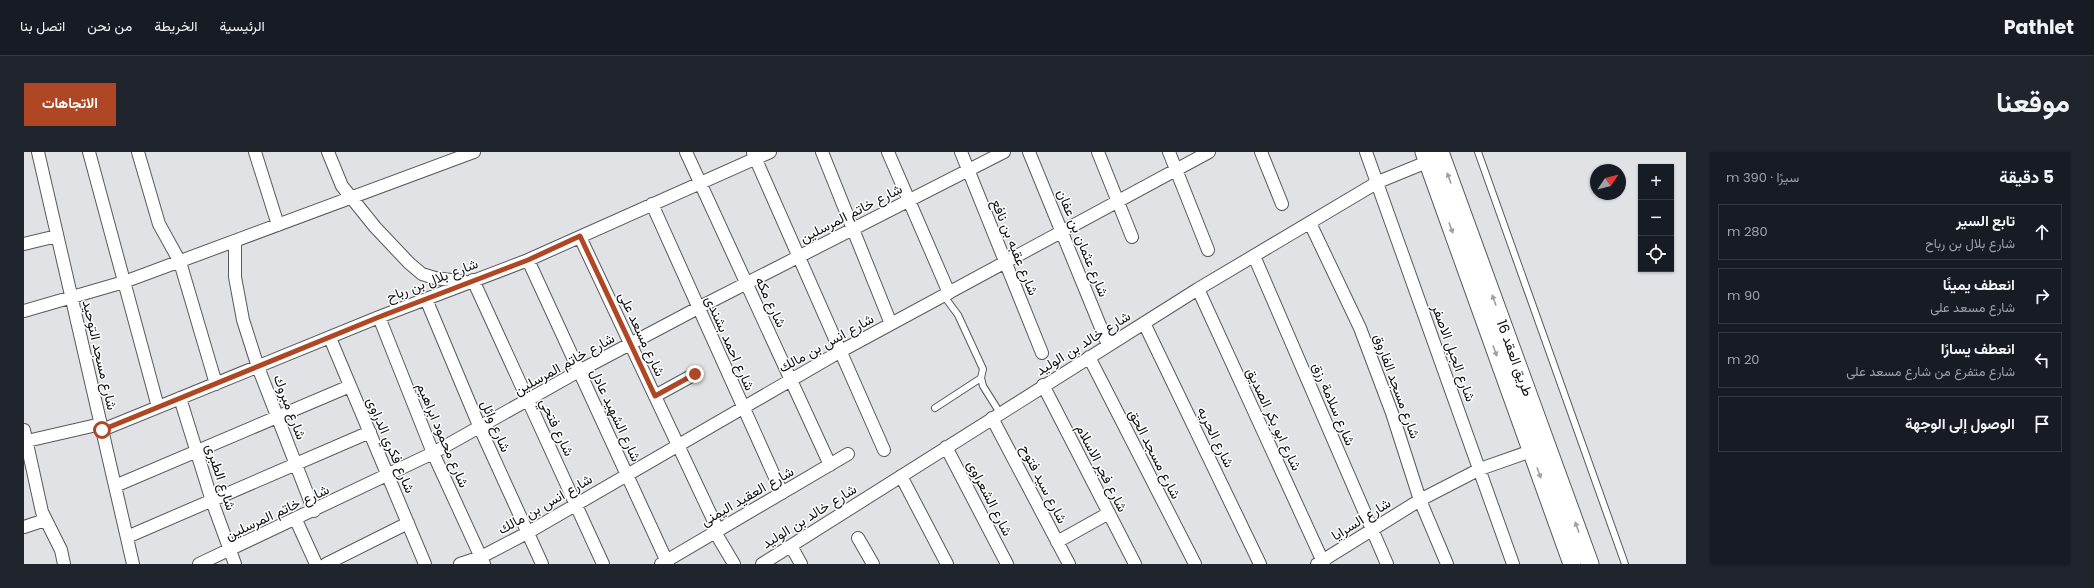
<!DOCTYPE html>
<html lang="ar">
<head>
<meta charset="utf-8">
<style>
  :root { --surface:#171b24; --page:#20242c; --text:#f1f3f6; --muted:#9ea1a6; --line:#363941; --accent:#af4724 }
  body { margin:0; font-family:Poppins,Vazirmatn,sans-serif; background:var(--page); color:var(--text); direction:rtl }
  .controls { position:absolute; right:12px; top:12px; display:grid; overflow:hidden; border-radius:0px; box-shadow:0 1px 3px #0004 }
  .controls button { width:36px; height:36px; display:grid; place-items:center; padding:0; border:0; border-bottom:1px solid var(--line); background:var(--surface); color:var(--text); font:20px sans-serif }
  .compass { position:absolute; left:1566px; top:12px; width:36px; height:36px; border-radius:50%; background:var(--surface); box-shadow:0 1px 3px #0004; rotate:55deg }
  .stop { position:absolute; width:12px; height:12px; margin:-9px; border:3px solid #af4724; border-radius:50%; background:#fff }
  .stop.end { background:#af4724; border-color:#fff; box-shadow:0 1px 4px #0008 }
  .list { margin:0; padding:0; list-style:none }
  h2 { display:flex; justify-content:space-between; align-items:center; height:52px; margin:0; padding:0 16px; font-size:17px }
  h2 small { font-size:13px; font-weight:400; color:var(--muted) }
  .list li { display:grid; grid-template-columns:26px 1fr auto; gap:12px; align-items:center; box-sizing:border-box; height:56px; margin:0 8px 8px; padding:0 8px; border:1px solid var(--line); border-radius:0px }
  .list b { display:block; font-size:15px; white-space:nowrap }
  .list p { margin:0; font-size:13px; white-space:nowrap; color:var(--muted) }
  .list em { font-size:13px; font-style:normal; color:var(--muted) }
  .icon { flex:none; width:22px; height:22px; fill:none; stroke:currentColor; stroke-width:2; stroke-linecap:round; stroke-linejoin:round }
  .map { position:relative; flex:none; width:1662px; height:412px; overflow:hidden; direction:ltr; border-radius:0px }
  header { display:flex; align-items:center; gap:24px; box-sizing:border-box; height:56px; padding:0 20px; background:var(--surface); border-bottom:1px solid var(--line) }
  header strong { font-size:19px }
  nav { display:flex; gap:22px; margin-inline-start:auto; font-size:14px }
  .intro { display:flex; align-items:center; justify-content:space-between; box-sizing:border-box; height:96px; padding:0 24px }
  h1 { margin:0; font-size:28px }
  .button { padding:10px 18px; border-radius:0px; background:var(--accent); color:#fff; font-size:14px; font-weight:700 }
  main { display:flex; gap:24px; padding:0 24px }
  aside { flex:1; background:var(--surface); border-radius:0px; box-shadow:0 1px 3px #0004 }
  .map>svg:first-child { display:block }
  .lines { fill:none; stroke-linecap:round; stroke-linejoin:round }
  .lane-casing { stroke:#57595d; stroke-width:8 }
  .street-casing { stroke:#57595d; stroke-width:14 }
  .secondary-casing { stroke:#57595d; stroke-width:19 }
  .lane { stroke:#fff; stroke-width:6 }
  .street { stroke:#fff; stroke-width:12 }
  .secondary { stroke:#fff; stroke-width:17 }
  .oneway { fill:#9f9fa0 }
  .route { stroke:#af4724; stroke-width:5 }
  .labels { text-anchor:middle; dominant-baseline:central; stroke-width:3; stroke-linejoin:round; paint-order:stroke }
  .street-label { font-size:14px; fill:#0f1011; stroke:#fff }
</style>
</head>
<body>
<header>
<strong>Pathlet</strong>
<nav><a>الرئيسية</a><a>الخريطة</a><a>من نحن</a><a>اتصل بنا</a></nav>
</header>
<div class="intro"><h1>موقعنا</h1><a class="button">الاتجاهات</a></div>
<main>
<aside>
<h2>5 دقيقة<small>سيرًا · 390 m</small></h2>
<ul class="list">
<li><svg class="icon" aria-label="ahead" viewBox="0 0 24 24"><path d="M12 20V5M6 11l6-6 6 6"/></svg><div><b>تابع السير</b><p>شارع بلال بن رباح</p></div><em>280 m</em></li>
<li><svg class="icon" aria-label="right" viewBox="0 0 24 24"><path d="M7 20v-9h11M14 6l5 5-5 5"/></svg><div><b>انعطف يمينًا</b><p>شارع مسعد على</p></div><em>90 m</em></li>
<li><svg class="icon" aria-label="left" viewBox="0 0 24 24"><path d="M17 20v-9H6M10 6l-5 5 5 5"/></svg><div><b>انعطف يسارًا</b><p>شارع متفرع من شارع مسعد على</p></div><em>20 m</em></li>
<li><svg class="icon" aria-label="arrive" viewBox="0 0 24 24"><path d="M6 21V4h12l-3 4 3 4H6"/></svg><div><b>الوصول إلى الوجهة</b></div></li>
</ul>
</aside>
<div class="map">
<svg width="1662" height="412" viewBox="0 0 1662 412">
  <rect width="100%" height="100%" fill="#e0e2e6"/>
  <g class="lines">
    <g class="lane-casing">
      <path id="lane" d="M1454,0L1601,412
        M920,144L934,163L959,217L957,226L959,234L976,261
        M911,256L957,226"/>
    </g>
    <g class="street-casing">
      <path id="street" d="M14,0L109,412
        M65,0L134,255
        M114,0L135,72L156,110L192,232
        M231,0L254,73
        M304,0L318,34L351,75L385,111L398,122L411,126L442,130
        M662,0L806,313
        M798,0L867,172
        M864,0L925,141
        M937,0L1018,201
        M1005,0L1084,193
        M1074,0L1108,85
        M1145,0L1184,98
        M1237,0L1258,52
        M1342,0L1489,412
        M729,1L860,298
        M628,52L758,341
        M1286,71L1336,176L1368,261L1396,348L1423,412
        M556,85L694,378
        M211,89V125L219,168L234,215L290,359
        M0,92L33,84
        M1230,104L1363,412
        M504,108L644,412
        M449,128L579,412
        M1174,137L1300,412
        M402,147L456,276L518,412
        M0,159L100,130L450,0
        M355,165L409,301L460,412
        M1120,171L1236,412
        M306,186L401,412
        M1065,205L1171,412
        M1019,233L1111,412
        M631,244L671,222
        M156,246L188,349L211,412
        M968,266L1045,412
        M0,278L18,360L37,398L40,412
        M78,278L355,165L504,108L746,0
        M3,289L77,272
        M922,295L983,412
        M877,324L923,412
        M91,334L326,234
        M272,368L292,412
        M0,375L21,368
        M691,380L710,412
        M103,385L346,280
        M834,386L849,412
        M1033,390L1085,361
        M767,394L777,412
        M175,412L409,301L555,219L674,156L980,0
        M302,412L384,371
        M436,412L457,405L503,381L817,199L1185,0
        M637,412L824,302
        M738,412L1174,137L1354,30L1403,10
        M1293,412L1396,348L1456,317L1507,299"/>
    </g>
    <g class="secondary-casing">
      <path id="secondary" d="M1400,0L1548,412
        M1416,0L1566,412"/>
    </g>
    <use href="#lane" class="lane"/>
    <use href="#street" class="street"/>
    <use href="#secondary" class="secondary"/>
  </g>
  <defs><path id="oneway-solid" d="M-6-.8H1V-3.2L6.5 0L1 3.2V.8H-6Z"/></defs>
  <g class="oneway">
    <use href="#oneway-solid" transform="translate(1425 26) rotate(-110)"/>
    <use href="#oneway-solid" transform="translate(1427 76) rotate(70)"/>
    <use href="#oneway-solid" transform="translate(1470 148) rotate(-110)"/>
    <use href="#oneway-solid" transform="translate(1471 199) rotate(70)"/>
    <use href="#oneway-solid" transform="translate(1515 321) rotate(70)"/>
    <use href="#oneway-solid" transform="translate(1553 375) rotate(-110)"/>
  </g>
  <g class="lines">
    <path class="route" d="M78,278L355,165L504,108L556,84L631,244L671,222"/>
  </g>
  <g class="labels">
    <g class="street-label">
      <text transform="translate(827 61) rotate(-27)">شارع خاتم المرسلين</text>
      <text transform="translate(1059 91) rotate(68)">شارع عثمان بن عفان</text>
      <text transform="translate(991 95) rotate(68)">شارع عقبه بن نافع</text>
      <text transform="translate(408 128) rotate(-21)">شارع بلال بن رباح</text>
      <text transform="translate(747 150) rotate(65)">شارع مكه</text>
      <text transform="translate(618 182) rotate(65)">شارع مسعد على</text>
      <text transform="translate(706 191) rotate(66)">شارع احمد بشندى</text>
      <text transform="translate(802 191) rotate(-29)">شارع انس بن مالك</text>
      <text transform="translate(1059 191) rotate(-32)">شارع خالد بن الوليد</text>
      <text transform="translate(1430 201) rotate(70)">شارع الجبل الاصفر</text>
      <text transform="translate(76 203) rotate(77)">شارع مسجد التوحيد</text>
      <text transform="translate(1491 206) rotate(70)">طريق العقد 16</text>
      <text transform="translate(540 212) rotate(-29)">شارع خاتم المرسلين</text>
      <text transform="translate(1373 234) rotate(70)">شارع مسجد الفاروق</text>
      <text transform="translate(1310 252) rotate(67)">شارع سلامة رزق</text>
      <text transform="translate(266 255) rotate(69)">شارع مبروك</text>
      <text transform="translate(592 263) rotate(65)">شارع الشهيد عادل</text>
      <text transform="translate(1250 267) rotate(65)">شارع ابو بكر الصديق</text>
      <text transform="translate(472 274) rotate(67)">شارع وائل</text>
      <text transform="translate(533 275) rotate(65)">شارع فتحي</text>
      <text transform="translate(419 283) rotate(67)">شارع محمود ابراهيم</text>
      <text transform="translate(1192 285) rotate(64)">شارع الحريه</text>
      <text transform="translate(367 293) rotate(67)">شارع فكري الدراوى</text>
      <text transform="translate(1131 302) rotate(63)">شارع مسجد الحق</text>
      <text transform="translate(1078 316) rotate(63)">شارع فجر الاسلام</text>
      <text transform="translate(197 325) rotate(72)">شارع الطبرى</text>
      <text transform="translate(1020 332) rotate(63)">شارع سيد فتوح</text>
      <text transform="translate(723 344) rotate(-30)">شارع العقيد اليمنى</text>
      <text transform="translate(966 346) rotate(63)">شارع الشعراوى</text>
      <text transform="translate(521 352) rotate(-30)">شارع انس بن مالك</text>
      <text transform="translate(253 360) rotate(-25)">شارع خاتم المرسلين</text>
      <text transform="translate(785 364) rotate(-32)">شارع خالد بن الوليد</text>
      <text transform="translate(1337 367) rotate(-32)">شارع السرايا</text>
    </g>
  </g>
</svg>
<div class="controls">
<button>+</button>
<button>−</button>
<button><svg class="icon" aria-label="locate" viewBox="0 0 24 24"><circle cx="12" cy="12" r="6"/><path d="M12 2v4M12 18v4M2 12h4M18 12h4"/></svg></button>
</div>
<svg class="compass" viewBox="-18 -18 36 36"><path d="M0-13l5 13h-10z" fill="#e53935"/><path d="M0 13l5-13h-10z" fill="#9ea1a6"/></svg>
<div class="stop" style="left:78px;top:278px"></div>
<div class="stop end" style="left:671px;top:222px"></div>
</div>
</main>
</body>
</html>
